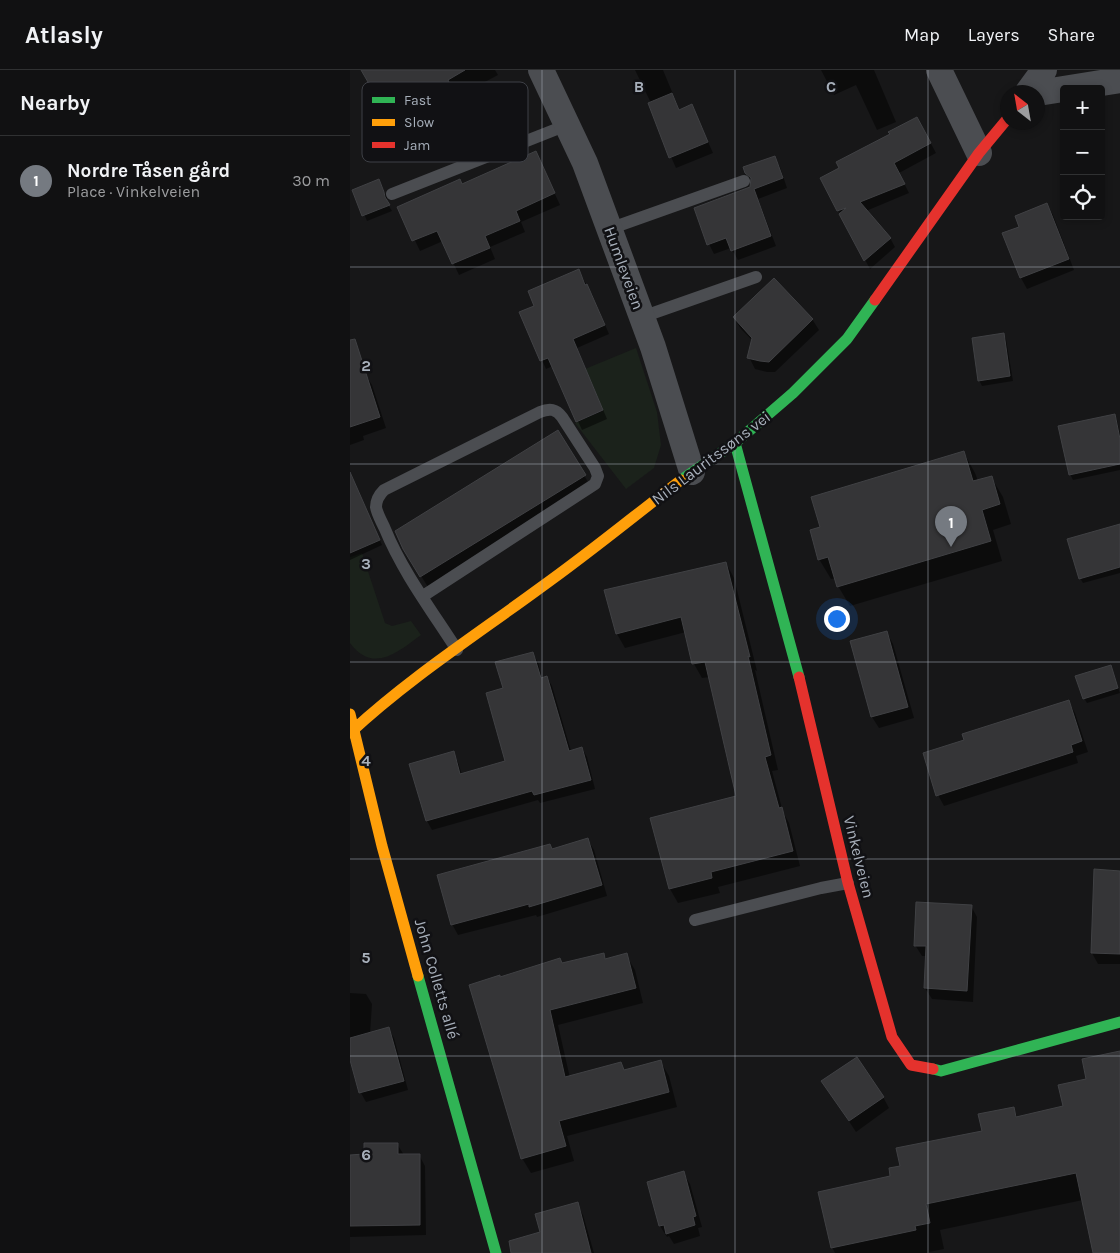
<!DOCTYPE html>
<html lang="en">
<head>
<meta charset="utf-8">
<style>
  :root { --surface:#111112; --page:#1a1a1b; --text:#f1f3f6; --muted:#9c9d9f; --line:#303132; --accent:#757a81 }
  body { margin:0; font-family:Karla,sans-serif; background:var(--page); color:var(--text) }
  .controls { position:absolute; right:15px; top:15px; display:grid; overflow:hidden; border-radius:5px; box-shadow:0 2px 8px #0003 }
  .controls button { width:45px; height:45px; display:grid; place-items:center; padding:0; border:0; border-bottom:1px solid var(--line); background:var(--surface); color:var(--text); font:25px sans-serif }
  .compass { position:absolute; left:650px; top:15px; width:45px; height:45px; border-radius:50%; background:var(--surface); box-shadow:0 2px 8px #0003; rotate:329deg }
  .you { position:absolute; left:486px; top:548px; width:18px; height:18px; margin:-12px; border:4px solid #fff; border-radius:50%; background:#1a73e8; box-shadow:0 0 0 8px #1a73e833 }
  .badge { display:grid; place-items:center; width:32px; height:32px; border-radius:50%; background:var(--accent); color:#fff; font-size:16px; font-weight:700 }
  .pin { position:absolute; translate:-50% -41px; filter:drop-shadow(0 1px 2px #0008) }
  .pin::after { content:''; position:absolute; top:26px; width:18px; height:15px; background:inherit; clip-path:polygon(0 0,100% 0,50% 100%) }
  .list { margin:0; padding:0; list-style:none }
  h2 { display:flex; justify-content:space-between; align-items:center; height:65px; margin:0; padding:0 20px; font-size:21px }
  h2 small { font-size:16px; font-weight:400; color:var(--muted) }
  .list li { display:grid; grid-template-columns:32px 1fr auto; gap:15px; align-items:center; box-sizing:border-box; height:90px; padding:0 20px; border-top:1px solid var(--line) }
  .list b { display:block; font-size:19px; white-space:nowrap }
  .list p { margin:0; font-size:16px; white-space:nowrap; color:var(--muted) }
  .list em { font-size:16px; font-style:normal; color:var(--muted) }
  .icon { flex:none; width:28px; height:28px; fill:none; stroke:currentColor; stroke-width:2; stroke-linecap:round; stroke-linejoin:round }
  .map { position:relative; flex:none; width:770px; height:1183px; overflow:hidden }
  header { display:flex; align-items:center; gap:30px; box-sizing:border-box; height:70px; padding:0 25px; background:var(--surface); border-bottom:1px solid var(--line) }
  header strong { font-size:24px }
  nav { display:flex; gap:28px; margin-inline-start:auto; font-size:18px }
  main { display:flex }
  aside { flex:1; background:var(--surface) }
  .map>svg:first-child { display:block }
  .green { fill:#1b221b }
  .shadow { fill:#0007 }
  .building { fill:#353537; stroke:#404144 }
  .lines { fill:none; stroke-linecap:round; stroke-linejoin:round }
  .lane { stroke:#4b4d51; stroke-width:12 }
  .street { stroke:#4b4d51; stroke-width:26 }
  .fast { stroke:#30b455; stroke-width:11 }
  .slow { stroke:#ff9f0a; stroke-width:11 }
  .jam { stroke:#e5322d; stroke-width:11 }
  .grid { fill:none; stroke:#a7afba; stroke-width:1; stroke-opacity:0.55 }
  .labels { text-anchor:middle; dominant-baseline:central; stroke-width:5; stroke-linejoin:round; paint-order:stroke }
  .street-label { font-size:16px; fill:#a7afba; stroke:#111114 }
  .key { fill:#111114; stroke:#3e4046; stroke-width:1 }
  .key-label { font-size:14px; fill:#a7afba }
  .grid-label { font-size:16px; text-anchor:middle; font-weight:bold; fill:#a7afba; stroke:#111114; stroke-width:5; stroke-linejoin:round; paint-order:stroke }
</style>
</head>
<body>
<header>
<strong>Atlasly</strong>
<nav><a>Map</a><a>Layers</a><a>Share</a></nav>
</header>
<main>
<aside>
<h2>Nearby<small></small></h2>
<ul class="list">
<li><span class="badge">1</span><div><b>Nordre Tåsen gård</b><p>Place · Vinkelveien</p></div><em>30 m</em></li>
</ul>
</aside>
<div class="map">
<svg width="770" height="1183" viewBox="0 0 770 1183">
  <rect width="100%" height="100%" fill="#171718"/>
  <path class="green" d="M286,278L307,342L311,375L304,398L276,419L225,353L253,341L235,299Z
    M12,483L35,553L42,556L61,551L71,565C48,582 23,604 0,573V487Z"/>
  <path class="shadow" d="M12,0H35L63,45L44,55Z
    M84,0H145L148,5L101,30Z
    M285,0H313L330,41L342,36L363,83L326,98L305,51L306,50L301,33Z
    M471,0H524L546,52L527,60L506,15L484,25Z
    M572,57L586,83L549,103L559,123L516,141L540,168L545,177L520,199L472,109Z
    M186,83L210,135L171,152L175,162L140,177L145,189L109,205L93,171L70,181L49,137L112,115Z
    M424,87L430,97L437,118L408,129L426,176L388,190L381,178L364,184L359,174L346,139L401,118L402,113L396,102Z
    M29,110L37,128V133L42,141L17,151L4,120Z
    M697,134L703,145L724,200L677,219L671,208L654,164L671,158Z
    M228,200L242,224L259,264L227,278L257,349L232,360L203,296L196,299L171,243L186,236Z
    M384,248L462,249L469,260L425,302H417L405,299L399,287L403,271L391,259Z
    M653,264L656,269L663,311L632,316L629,310Z
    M15,304L22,315L36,358L13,366L14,370L0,375V308Z
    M764,345L767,350L770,364V400L723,410L720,404Z
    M208,362L241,417L78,517L61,490Z
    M614,383L625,403L628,411L641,407L653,427L661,454L643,460L652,491L500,536L488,516L486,508L481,509L469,489L471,458Z
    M0,405L32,475L0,490Z
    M770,456V503L733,513L730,508Z
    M376,493L384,508L407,601L405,600L428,700L422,701L433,742L439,753L450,796L368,817L370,823L328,833L320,819L302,749L387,727L360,607L352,608L344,594L336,562L275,578L267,564L256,521Z
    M537,563L543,574L564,648L529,658L522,647Z
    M182,583L188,592L192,609L197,607L202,616L221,681L232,678L237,687L245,719L190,733L188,730L82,760L77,751L61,695L103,683L108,692L112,705L157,692L154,619Z
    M760,596L770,623L737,633L734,628Z
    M719,632L725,643L738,682L726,686L728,693L594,736L588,725L615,671Z
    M238,770L244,780L257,826L187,847L186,845L108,865L102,854L202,780Z
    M770,802V894H748L742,883Z
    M621,836L627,847L623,932L582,929L575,918L577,886H572L565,875Z
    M253,885L256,890L276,885L285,900L293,933L208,955L220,1008L271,994L275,1001L310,991L319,1006L327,1037L217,1066L224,1091L181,1103L172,1088L150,909Z
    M0,923L16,924L22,934L20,964L38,958L44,968L58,1020L16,1032L11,1023L0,985Z
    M473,1012L533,1027L539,1038L506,1062Z
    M714,1037L770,1183H744L733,1130L590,1160L594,1179L579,1182V1183H485L482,1177L551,1097L633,1062L663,1038L668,1048Z
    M47,1074L54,1085H69L75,1096L76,1165L0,1167V1086H15Z
    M333,1103L340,1114L352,1157L348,1158L350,1166L324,1174L319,1166L317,1167L310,1156Z
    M227,1134L233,1145L244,1183H197Z"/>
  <path class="building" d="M11,0H115L98,10L104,22L82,33L76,22L37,45Z
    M322,23L329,40L342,34L358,72L319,88L298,33Z
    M567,47L581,73L544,93L555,114L510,132L541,168L514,191L489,144L496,138L487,141L470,108L489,98L486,92L540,64L538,62Z
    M186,81L205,123L166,141L170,151L135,166L140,178L102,194L87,161L62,171L47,137L110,109L112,114Z
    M425,86L433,108L404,119L421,166L381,181L376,168L357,175L344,138L400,117L401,108L395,103L393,97Z
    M29,109L34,122L35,127L40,135L12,146L2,120Z
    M697,133L719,189L670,208L652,163L669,157L665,146Z
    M229,199L235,215L237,214L255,255L223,269L253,340L226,352L198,288L190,291L169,242L184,236L178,221Z
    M424,208L463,249L419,292L410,291L397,288L402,268L383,247Z
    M654,263L660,306L628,311L622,268Z
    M5,269L30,347L0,357V270Z
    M765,344L770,369V394L719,405L708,356Z
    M208,360L236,405L70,507L53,479L45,461Z
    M614,381L623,411L642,406L650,434L632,440L641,471L487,517L478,487L468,490L460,460L470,457L461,427Z
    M0,402L30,470L0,483Z
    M770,454V497L729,509L717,469Z
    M376,492L400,587L398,586L421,685L415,687L429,738L432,737L443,781L361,802L362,808L319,819L300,748L386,726L355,592L342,594L331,547L266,564L254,520Z
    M537,561L558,637L521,647L500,571Z
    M183,582L191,608L197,606L219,681L232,677L241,710L184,725L182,721L76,751L59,694L104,681L110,704L155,691L136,623L153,618L145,592Z
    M761,595L768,618L733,629L725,606Z
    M719,630L732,671L721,675L723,682L586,726L573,683L614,670L612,664Z
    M238,768L252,815L179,837V834L101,855L87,805L200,774L202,779Z
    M744,799L770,801V884L741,883Z
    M566,832L622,835L617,921L574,918L576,876H564Z
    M254,883L255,889L277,883L286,918L200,940L215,1007L271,992L274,1000L311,990L319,1022L209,1051L216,1076L171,1089L119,915L150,905V907L210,888L212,893Z
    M39,957L54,1011L9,1023L0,990V968Z
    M770,981V1183H743L726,1103L576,1134L580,1153L565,1156L566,1160L481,1178L468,1122L540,1106L539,1098L550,1096L546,1078L632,1061L628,1044L664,1037L666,1047L713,1036L708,1015L736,1009L732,989Z
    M507,987L534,1027L499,1051L471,1011Z
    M14,1073H48V1084H70V1155L0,1156V1085L14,1084Z
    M334,1101L346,1146L343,1147L345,1155L316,1164L314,1155L309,1156L297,1112Z
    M228,1132L241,1183H161L159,1171L190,1162L185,1144Z"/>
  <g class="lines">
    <path class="lane" d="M42,124L217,55
      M259,159L394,111
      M292,247L406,207
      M73,526L245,414L248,406L245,398L212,347C206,339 200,338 190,342L34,420C29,425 26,430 26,437C27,444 32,452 35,459C52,501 82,541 107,580
      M345,850L471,818L498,813"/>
    <path class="street" d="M191,0L235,93L303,277L342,402
      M589,0L629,83
      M678,22L694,0
      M688,23L770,10"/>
    <path class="fast" d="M385,373L449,607
      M331,410L385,373L443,323L497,269L525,230
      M68,906L146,1183
      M583,999L591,1001L770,952"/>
    <path class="slow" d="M0,644L32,776L68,906
      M0,663C58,609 126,565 190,518C238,484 284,446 331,410"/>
    <path class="jam" d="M525,230L629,83L658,48
      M449,607L498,813L542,967L561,995L583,999"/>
  </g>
  <path class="grid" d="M192,0V1183M385,0V1183M578,0V1183M0,197H770M0,394H770M0,592H770M0,789H770M0,986H770"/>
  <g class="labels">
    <g class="street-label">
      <text transform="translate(274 198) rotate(70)">Humleveien</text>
      <text transform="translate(361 388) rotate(-37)">Nils Lauritssøns vei</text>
      <text transform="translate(509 787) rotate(76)">Vinkelveien</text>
      <text transform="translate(87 909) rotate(74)">John Colletts allé</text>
    </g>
  </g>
  <rect x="12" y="12" width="166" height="80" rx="8" class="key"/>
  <rect x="22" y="27" width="23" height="6" fill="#30b455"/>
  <rect x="22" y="49" width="23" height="7" fill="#ff9f0a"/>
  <rect x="22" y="72" width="23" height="6" fill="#e5322d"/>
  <g class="key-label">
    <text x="54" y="35">Fast</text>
    <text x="54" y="57">Slow</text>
    <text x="54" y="80">Jam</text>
  </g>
  <g class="grid-label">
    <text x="289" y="22">B</text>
    <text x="481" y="22">C</text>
    <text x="16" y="301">2</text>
    <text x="16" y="499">3</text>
    <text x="16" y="696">4</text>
    <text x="16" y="893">5</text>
    <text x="16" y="1090">6</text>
  </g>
</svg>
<div class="controls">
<button>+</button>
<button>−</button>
<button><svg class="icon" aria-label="locate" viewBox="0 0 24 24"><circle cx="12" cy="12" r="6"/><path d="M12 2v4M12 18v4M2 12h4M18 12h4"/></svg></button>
</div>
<svg class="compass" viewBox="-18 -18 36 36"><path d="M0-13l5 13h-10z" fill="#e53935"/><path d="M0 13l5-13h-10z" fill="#9c9d9f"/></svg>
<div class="you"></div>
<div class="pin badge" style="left:601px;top:477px">1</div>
</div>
</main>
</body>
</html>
